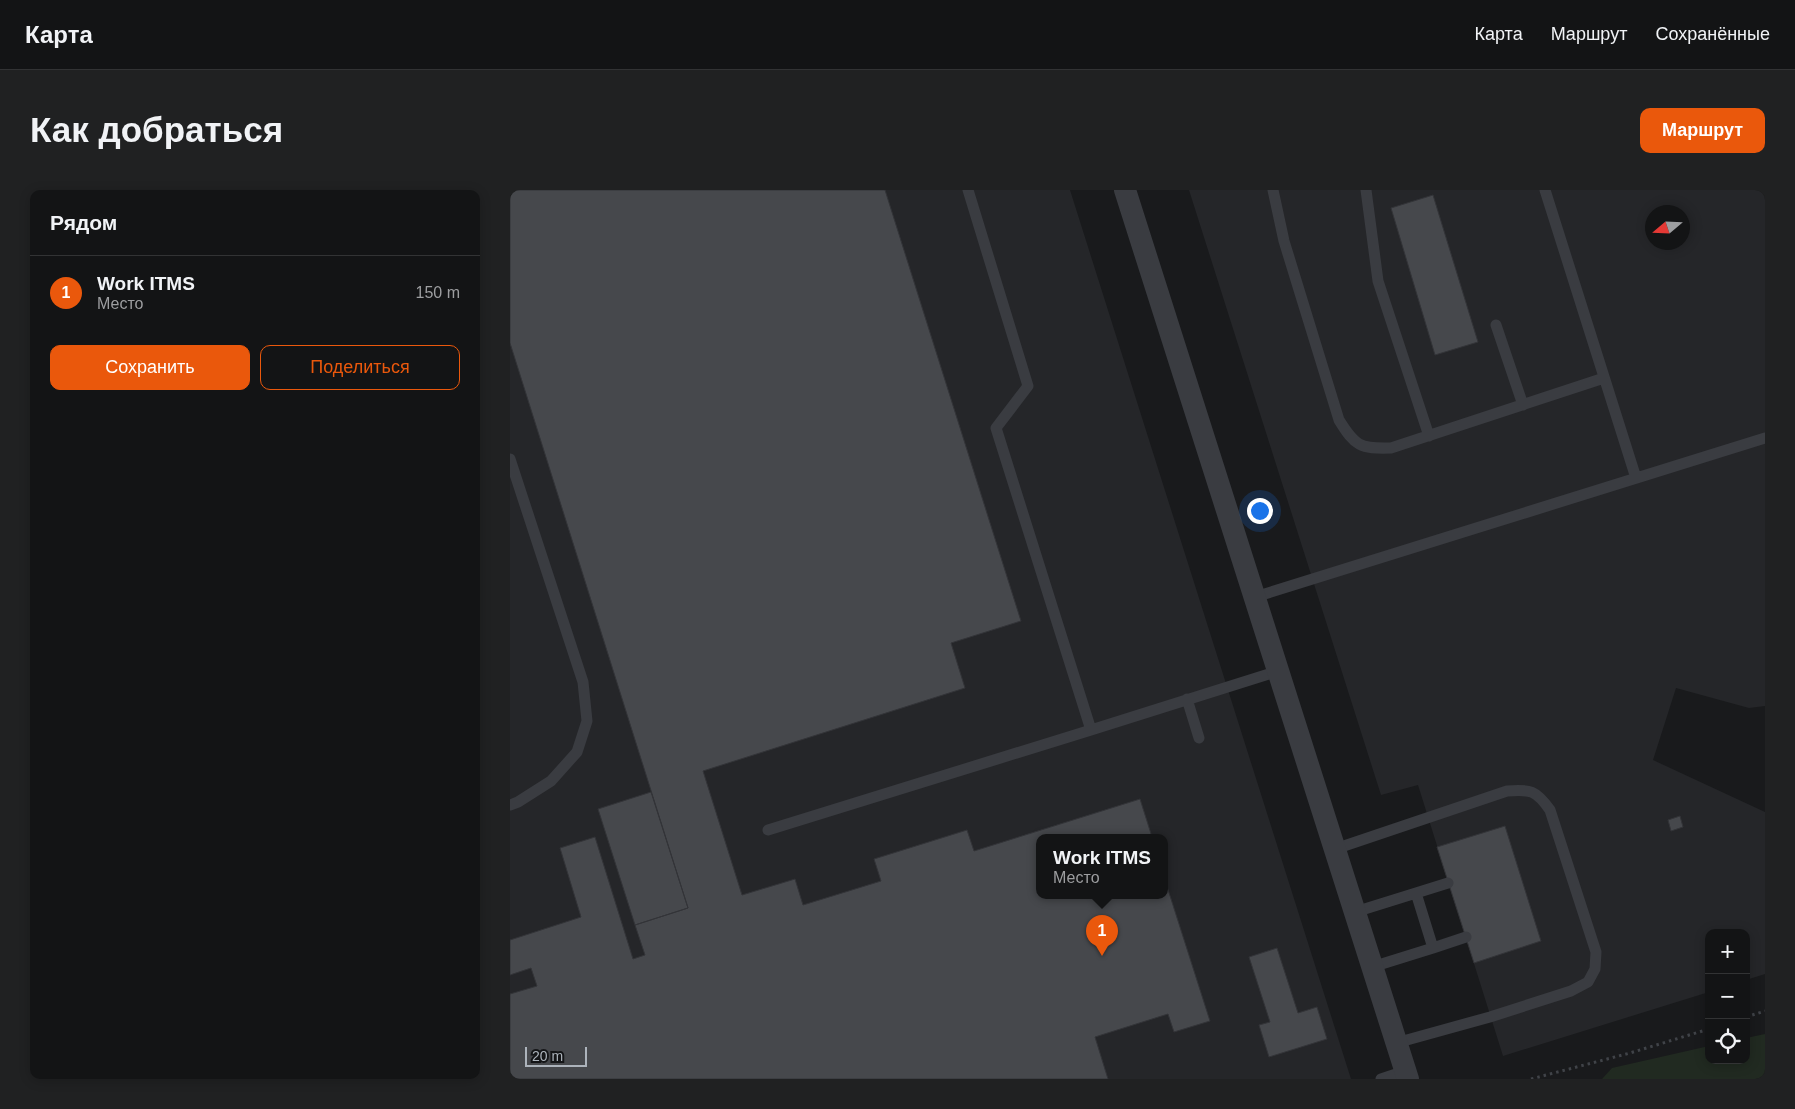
<!DOCTYPE html>
<html lang="ru">
<head>
<meta charset="utf-8">
<style>
  :root { --surface:#131415; --page:#202122; --text:#f1f3f6; --muted:#9d9ea0; --line:#323334; --accent:#ea580c }
  body { margin:0; font-family:Arial,sans-serif; background:var(--page); color:var(--text) }
  .controls { position:absolute; right:15px; bottom:15px; display:grid; overflow:hidden; border-radius:10px; box-shadow:0 2px 12px #0003 }
  .controls button { width:45px; height:45px; display:grid; place-items:center; padding:0; border:0; border-bottom:1px solid var(--line); background:var(--surface); color:var(--text); font:25px sans-serif }
  .compass { position:absolute; left:1135px; top:15px; width:45px; height:45px; border-radius:50%; background:var(--surface); box-shadow:0 2px 12px #0003; rotate:251deg }
  .scale { position:absolute; left:15px; bottom:12px; width:62px; box-sizing:border-box; padding-left:5px; border:2px solid #acb3bb; border-top:0; font-size:14px; line-height:18px; white-space:nowrap; color:#acb3bb; -webkit-text-stroke:4px #141517; paint-order:stroke }
  .you { position:absolute; left:749px; top:320px; width:18px; height:18px; margin:-12px; border:4px solid #fff; border-radius:50%; background:#1a73e8; box-shadow:0 0 0 8px #1a73e833 }
  .badge { display:grid; place-items:center; width:32px; height:32px; border-radius:50%; background:var(--accent); color:#fff; font-size:16px; font-weight:700 }
  .pin { position:absolute; translate:-50% -41px; filter:drop-shadow(0 1px 2px #0008) }
  .pin::after { content:''; position:absolute; top:26px; width:18px; height:15px; background:inherit; clip-path:polygon(0 0,100% 0,50% 100%) }
  .popup { position:absolute; left:526px; top:644px; width:132px; height:65px; box-sizing:border-box; display:grid; place-content:center; border-radius:10px; background:var(--surface); filter:drop-shadow(0 1px 4px #0005); font-size:16px; white-space:nowrap; color:var(--muted) }
  .popup b { font-size:19px; color:var(--text) }
  .popup::after { content:''; position:absolute; left:50%; top:100%; margin-left:-10px; border:10px solid transparent; border-top-color:var(--surface) }
  .list { margin:0; padding:0; list-style:none }
  h2 { display:flex; justify-content:space-between; align-items:center; height:65px; margin:0; padding:0 20px; font-size:21px }
  h2 small { font-size:16px; font-weight:400; color:var(--muted) }
  .list li { display:grid; grid-template-columns:32px 1fr auto; gap:15px; align-items:center; box-sizing:border-box; height:75px; padding:0 20px; border-top:1px solid var(--line) }
  .list b { display:block; font-size:19px; white-space:nowrap }
  .list p { margin:0; font-size:16px; white-space:nowrap; color:var(--muted) }
  .list em { font-size:16px; font-style:normal; color:var(--muted) }
  .actions { display:flex; gap:10px; padding:15px 20px }
  .actions a { flex:1; padding:11px 0; border:1px solid var(--accent); border-radius:10px; text-align:center; font-size:18px; color:var(--accent) }
  .actions .main { background:var(--accent); color:#fff }
  .icon { flex:none; width:28px; height:28px; fill:none; stroke:currentColor; stroke-width:2; stroke-linecap:round; stroke-linejoin:round }
  .map { position:relative; flex:none; width:1255px; height:889px; overflow:hidden; border-radius:10px }
  header { display:flex; align-items:center; gap:30px; box-sizing:border-box; height:70px; padding:0 25px; background:var(--surface); border-bottom:1px solid var(--line) }
  header strong { font-size:24px }
  nav { display:flex; gap:28px; margin-inline-start:auto; font-size:18px }
  .intro { display:flex; align-items:center; justify-content:space-between; box-sizing:border-box; height:120px; padding:0 30px }
  h1 { margin:0; font-size:35px }
  .button { padding:12px 22px; border-radius:10px; background:var(--accent); color:#fff; font-size:18px; font-weight:700 }
  main { display:flex; gap:30px; padding:0 30px }
  aside { flex:1; background:var(--surface); border-radius:10px; box-shadow:0 2px 12px #0003 }
  .map>svg:first-child { display:block }
  .built { fill:#252629; fill-rule:evenodd }
  .green { fill:#212a21 }
  .building { fill:#46484c; stroke:#333438 }
  .lines { fill:none; stroke-linecap:round; stroke-linejoin:round }
  .path { stroke:#404348; stroke-width:3; stroke-dasharray:2.5 4; stroke-linecap:butt }
  .lane { stroke:#3a3c41; stroke-width:11 }
  .street { stroke:#3a3c41; stroke-width:22 }
</style>
</head>
<body>
<header>
<strong>Карта</strong>
<nav><a>Карта</a><a>Маршрут</a><a>Сохранённые</a></nav>
</header>
<div class="intro"><h1>Как добраться</h1><a class="button">Маршрут</a></div>
<main>
<aside>
<h2>Рядом<small></small></h2>
<ul class="list">
<li><span class="badge">1</span><div><b>Work ITMS</b><p>Место</p></div><em>150 m</em></li>
</ul>
<div class="actions"><a class="main">Сохранить</a><a>Поделиться</a></div>
</aside>
<div class="map">
<svg width="1255" height="889" viewBox="0 0 1255 889">
  <rect width="100%" height="100%" fill="#191a1c"/>
  <path class="built" d="M0,0H560L841,889H0ZM530,647H654V705H530Z
    M679,0H1255V516L1239,518L1166,498L1143,570L1255,622V784L1236,790V743H1199V802L993,866L908,595L871,605ZM1142,22H1172V52H1142Z"/>
  <path class="green" d="M1255,844V889H1092L1102,878L1199,856V870H1236V848Z"/>
  <path class="building" d="M0,0H375L511,431L441,453L455,498L193,581L232,705L285,689L293,715L371,691L364,669L457,640L464,661L630,609L642,647H530V705H654V687L700,831L664,842L658,824L585,847L598,889H0V804L27,796L21,778L0,785V750L71,727L50,658L85,647L123,769L135,765L125,735L178,718L0,153Z
    M923,5L968,152L925,165L881,18Z
    M141,602L178,718L125,735L88,619Z
    M1170,626L1173,637L1161,641L1158,630Z
    M995,636L1031,751L964,773L927,657Z
    M767,758L788,823L807,817L817,849L759,867L749,835L760,832L739,767Z"/>
  <g class="lines">
    <path class="path" d="M1236,827L1255,821
      M1021,889L1120,863L1199,839"/>
    <path class="lane" d="M458,0L518,196L486,238L581,540
      M763,0L774,51L829,230C845,256 850,259 881,258L1094,188
      M856,0L868,91L919,246
      M1035,0L1126,288
      M986,135L1013,215
      M0,269L73,492L77,531L67,562L41,591L8,612L0,615
      M745,407L1255,248
      M677,509L689,548
      M258,640L581,540L768,481
      M825,659L997,601C1020,599 1026,600 1040,620L1086,762L1085,779L1078,792L1061,801L980,827L886,853
      M906,703L938,693
      M845,722L906,703L923,758L862,777
      M923,758L956,747
      M871,889L895,881"/>
    <path class="street" d="M615,0L898,889"/>
  </g>
</svg>
<div class="controls">
<button>+</button>
<button>−</button>
<button><svg class="icon" aria-label="locate" viewBox="0 0 24 24"><circle cx="12" cy="12" r="6"/><path d="M12 2v4M12 18v4M2 12h4M18 12h4"/></svg></button>
</div>
<svg class="compass" viewBox="-18 -18 36 36"><path d="M0-13l5 13h-10z" fill="#e53935"/><path d="M0 13l5-13h-10z" fill="#9d9ea0"/></svg>
<div class="scale">20 m</div>
<div class="you"></div>
<div class="pin badge" style="left:592px;top:766px">1</div>
<div class="popup"><b>Work ITMS</b>Место</div>
</div>
</main>
</body>
</html>
